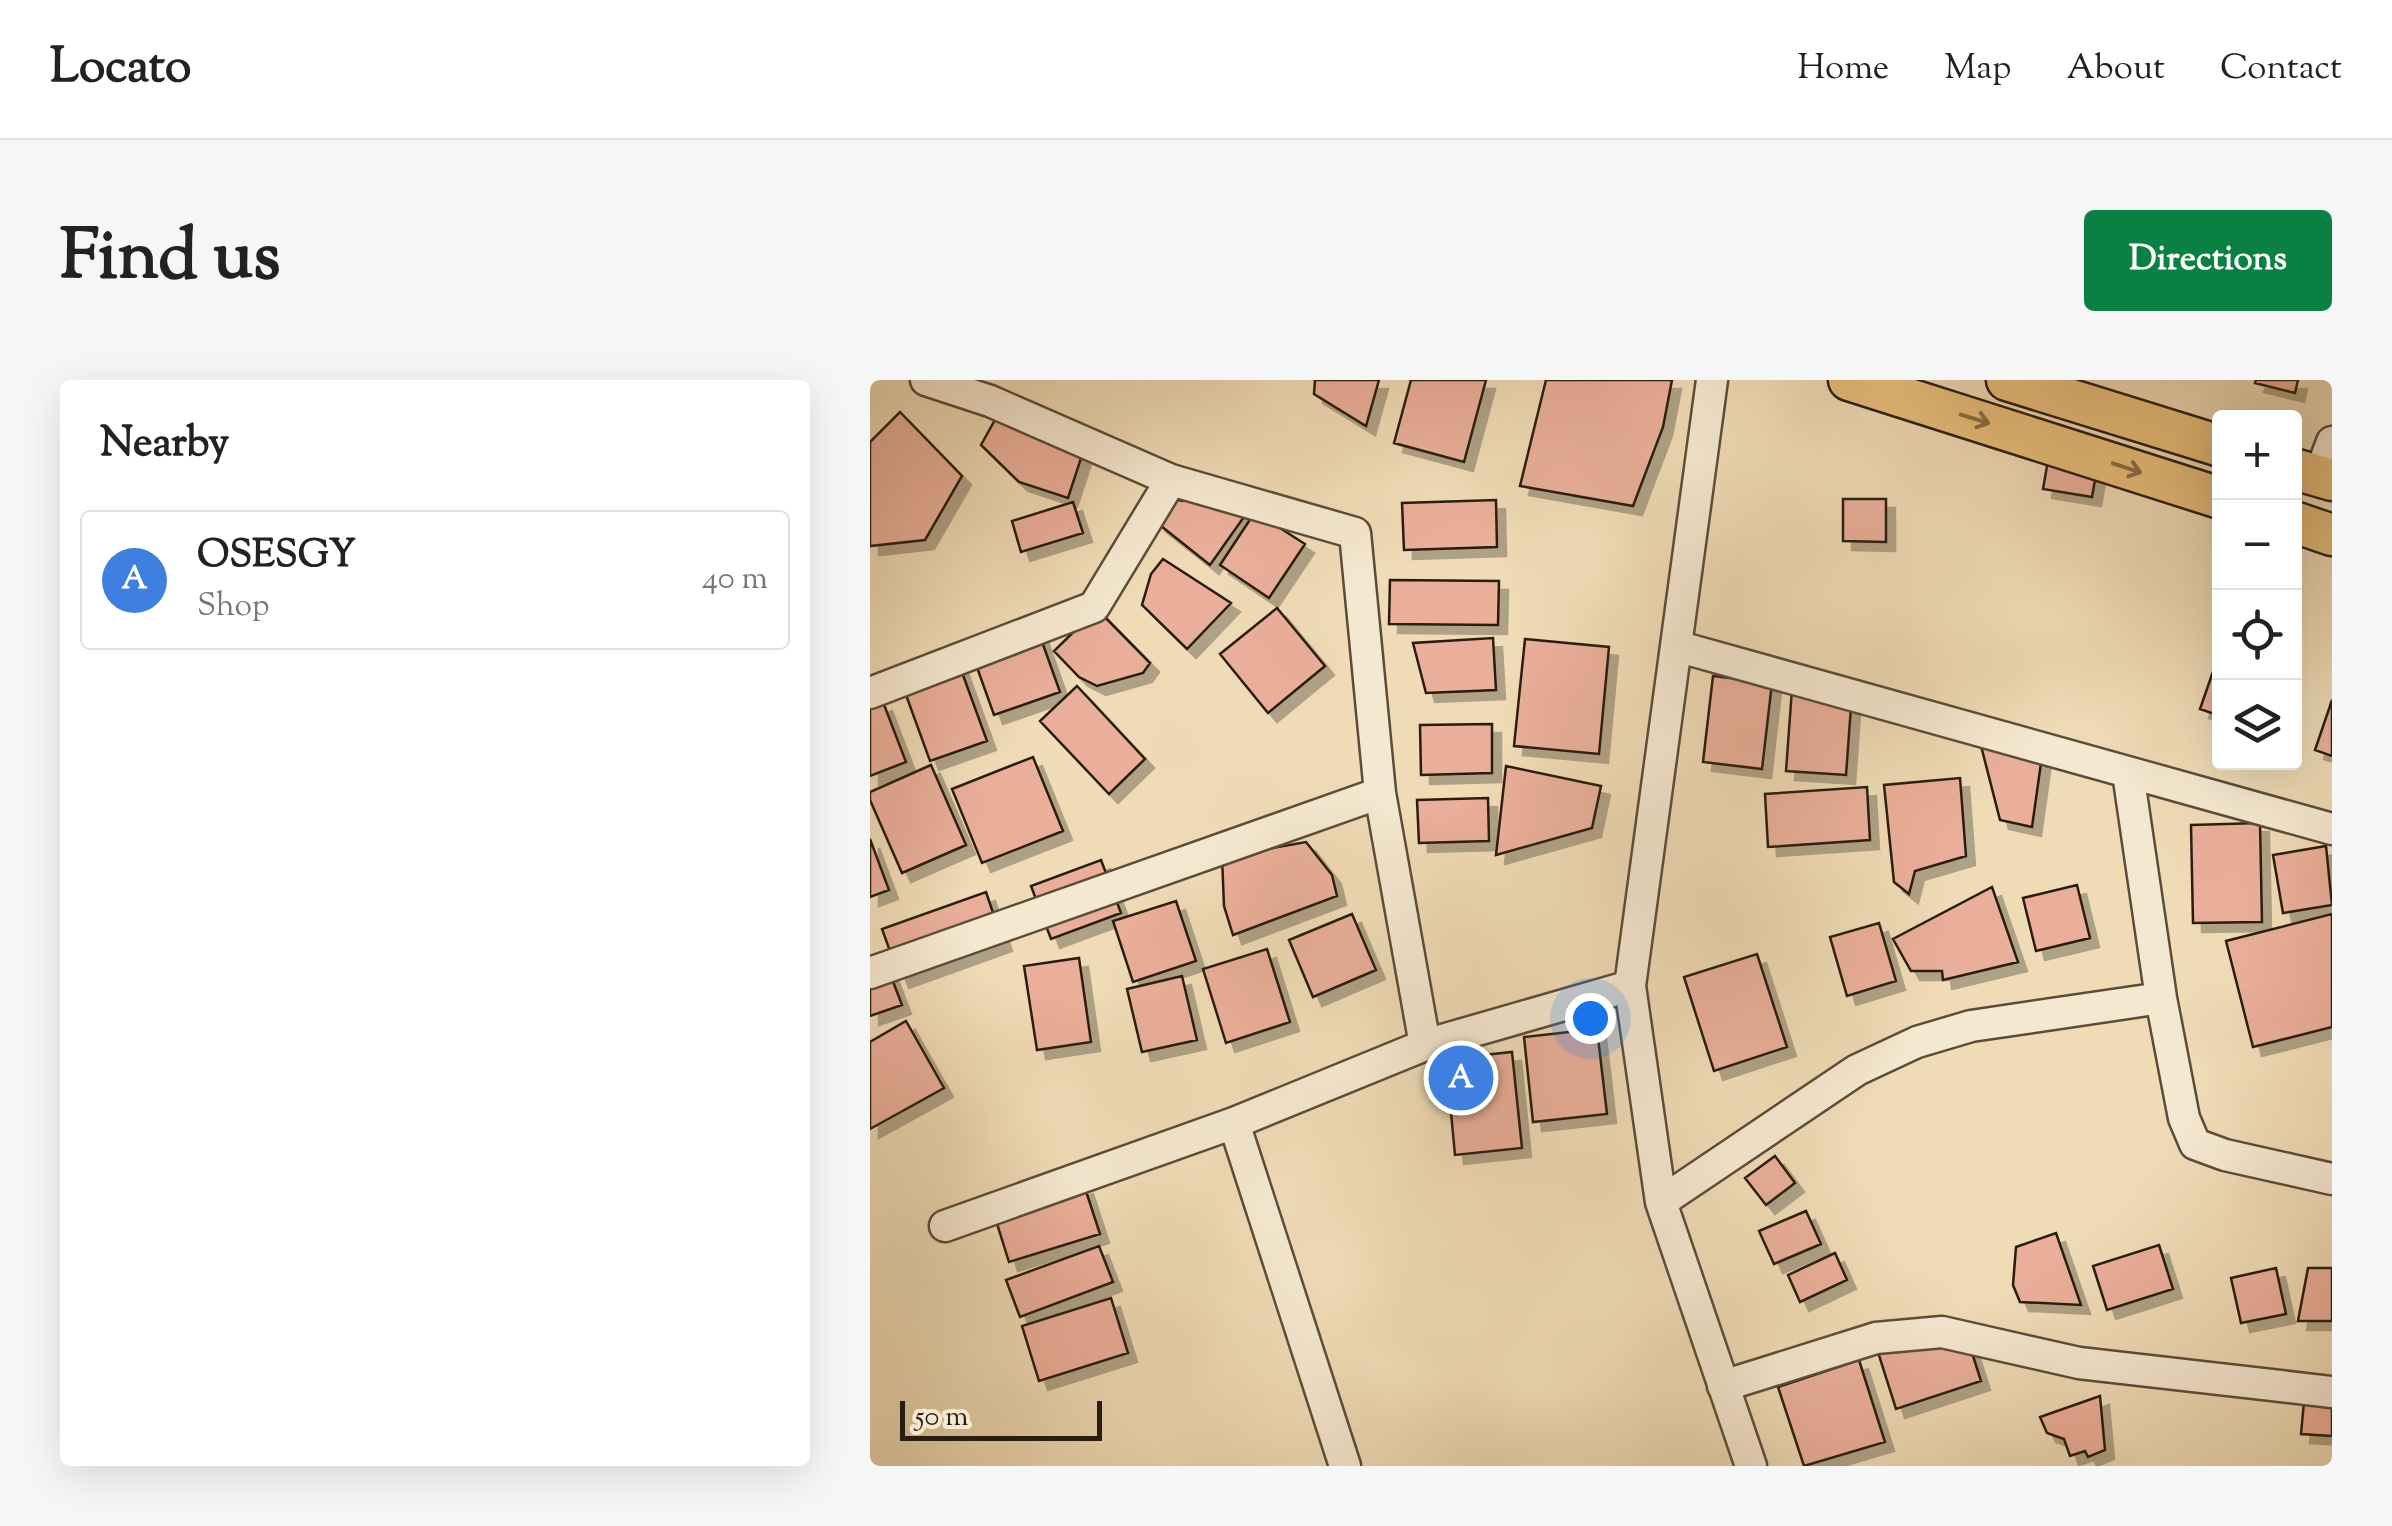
<!DOCTYPE html>
<html lang="en">
<head>
<meta charset="utf-8">
<style>
  :root { --surface:#fff; --page:#f6f6f6; --text:#222; --muted:#767676; --line:#e0e0e0; --accent:#0b8043 }
  body { margin:0; font-family:"Sorts Mill Goudy",serif; background:var(--page); color:var(--text) }
  .controls { position:absolute; right:30px; top:30px; display:grid; overflow:hidden; border-radius:10px; box-shadow:0 10px 40px #0002 }
  .controls button { width:90px; height:90px; display:grid; place-items:center; padding:0; border:0; border-bottom:2px solid var(--line); background:var(--surface); color:var(--text); font:50px sans-serif }
  .scale { position:absolute; left:30px; bottom:25px; width:202px; box-sizing:border-box; padding-left:10px; border:5px solid #2a1d10; border-top:0; font-size:28px; line-height:35px; white-space:nowrap; color:#2a1d10; -webkit-text-stroke:8px #f5e8d0; paint-order:stroke }
  .you { position:absolute; left:720px; top:638px; width:35px; height:35px; margin:-25px; border:8px solid #fff; border-radius:50%; background:#1a73e8; box-shadow:0 0 0 15px #1a73e833 }
  .badge { display:grid; place-items:center; width:65px; height:65px; border-radius:50%; background:var(--accent); color:#fff; font-size:32px; font-weight:700 }
  .pin { position:absolute; translate:-50% -50%; border:5px solid #fff; box-shadow:0 2px 10px #0006 }
  .list { margin:0; padding:0; list-style:none }
  h2 { display:flex; justify-content:space-between; align-items:center; height:130px; margin:0; padding:0 40px; font-size:42px }
  h2 small { font-size:32px; font-weight:400; color:var(--muted) }
  .list li { display:grid; grid-template-columns:65px 1fr auto; gap:30px; align-items:center; box-sizing:border-box; height:140px; margin:0 20px 20px; padding:0 20px; border:2px solid var(--line); border-radius:10px }
  .list b { display:block; font-size:38px; white-space:nowrap }
  .list p { margin:0; font-size:32px; white-space:nowrap; color:var(--muted) }
  .list em { font-size:32px; font-style:normal; color:var(--muted) }
  .icon { flex:none; width:55px; height:55px; fill:none; stroke:currentColor; stroke-width:2; stroke-linecap:round; stroke-linejoin:round }
  .map { position:relative; flex:none; width:1462px; height:1086px; overflow:hidden; border-radius:10px }
  header { display:flex; align-items:center; gap:60px; box-sizing:border-box; height:140px; padding:0 50px; background:var(--surface); border-bottom:2px solid var(--line) }
  header strong { font-size:48px }
  nav { display:flex; gap:55px; margin-inline-start:auto; font-size:35px }
  .intro { display:flex; align-items:center; justify-content:space-between; box-sizing:border-box; height:240px; padding:0 60px }
  h1 { margin:0; font-size:70px }
  .button { padding:25px 45px; border-radius:10px; background:var(--accent); color:#fff; font-size:35px; font-weight:700 }
  main { display:flex; gap:60px; padding:0 60px }
  aside { flex:1; background:var(--surface); border-radius:10px; box-shadow:0 10px 40px #0002 }
  .map>svg:first-child { display:block }
  .building { fill:#eaaf9a; stroke:#2a1d10; stroke-width:2.5; filter:url(#shadow) }
  .lines { fill:none; stroke-linecap:round; stroke-linejoin:round }
  .minor-casing { stroke:#5b4c3a; stroke-width:35 }
  .major-casing { stroke:#2a1d10; stroke-width:45 }
  .minor { stroke:#f5e8d0; stroke-width:30 }
  .major { stroke:#e8be7b; stroke-width:40 }
  .oneway { stroke:#896e46 }
</style>
</head>
<body>
<header>
<strong>Locato</strong>
<nav><a>Home</a><a>Map</a><a>About</a><a>Contact</a></nav>
</header>
<div class="intro"><h1>Find us</h1><a class="button">Directions</a></div>
<main>
<aside>
<h2>Nearby<small></small></h2>
<ul class="list">
<li><span class="badge" style="background:#3f7fe0">A</span><div><b>OSESGY</b><p>Shop</p></div><em>40 m</em></li>
</ul>
</aside>
<div class="map">
<svg width="1462" height="1086" viewBox="0 0 1462 1086">
  <defs>
    <filter id="shadow"><feDropShadow dx="9" dy="9" stdDeviation="0" flood-color="#0004"/></filter>
  </defs>
  <rect width="100%" height="100%" fill="#efdbb6"/>
  <filter id="stains"><feTurbulence type="fractalNoise" baseFrequency=".002" numOctaves="4"/><feColorMatrix values="0 0 0 0 .2 0 0 0 0 .09 0 0 0 0 .02 0 0 0 .5 -.17"/></filter>
  <radialGradient id="worn" r=".72"><stop offset=".6" stop-color="#630" stop-opacity="0"/><stop offset="1" stop-color="#630" stop-opacity=".3"/></radialGradient>
  <path class="building" d="M445,0H509L496,46L444,14Z
    M541,0H616L594,82L524,63Z
    M676,0H802L793,47L763,126L650,106Z
    M1386,0H1428L1425,13L1385,3Z
    M30,32L92,96L55,160L0,166V62Z
    M126,38L215,66L198,118L149,102L111,65Z
    M1180,69L1229,77L1222,117L1173,109Z
    M323,109L376,134L340,185L286,142L301,119L313,121Z
    M973,119H1016V162L973,161Z
    M626,120L627,167L534,170L532,123Z
    M203,122L213,153L151,172L142,141Z
    M385,132L435,164L399,218L350,185Z
    M293,179L361,223L317,269L272,225L281,194Z
    M520,200L629,201L628,245L519,244Z
    M407,228L455,286L398,333L350,274Z
    M227,229L280,283L273,293L227,306L209,297L184,271Z
    M165,242L190,312L124,335L99,265Z
    M623,258L626,310L556,313L543,263Z
    M655,259L739,267L729,374L644,366Z
    M1347,280L1350,281V336L1330,329Z
    M89,284L117,361L60,381L32,304Z
    M843,296L902,303L892,389L833,382Z
    M207,306L275,379L239,414L170,341Z
    M922,309L982,313L976,395L916,391Z
    M1462,320V376L1445,370Z
    M13,322L36,382L0,396V327Z
    M622,344V393L551,395L550,345Z
    M1109,358L1172,376L1162,447L1130,440Z
    M163,377L193,451L112,483L82,409Z
    M61,385L96,465L32,493L0,420V412Z
    M636,386L731,406L722,448L626,475Z
    M1090,398L1096,476L1045,491L1039,514L1024,502L1014,405Z
    M997,407L1000,460L898,467L895,414Z
    M618,418L619,461L549,463L547,420Z
    M1390,443L1392,542L1323,543L1321,445Z
    M0,459L19,510L0,517Z
    M436,462L462,495L467,516L363,555L354,526L352,477Z
    M1456,466L1462,525L1413,533L1403,475Z
    M231,480L251,533L181,559L161,506Z
    M1207,505L1220,558L1166,571L1153,518Z
    M1122,507L1148,582L1073,600L1072,591H1041L1023,559Z
    M116,512L133,562L30,599L12,549Z
    M306,521L326,581L263,602L243,541Z
    M482,534L506,590L443,617L419,560Z
    M1462,534V647L1383,667L1356,561Z
    M1009,543L1026,601L977,616L960,557Z
    M397,569L420,642L356,663L333,589Z
    M887,574L917,667L844,691L814,597Z
    M14,578L32,625L0,636V583Z
    M209,578L221,662L167,670L154,586Z
    M312,596L327,660L272,672L257,609Z
    M36,641L74,708L0,749V662Z
    M727,649L737,734L663,742L654,657Z
    M642,672L652,768L585,775L576,679Z
    M905,776L925,803L896,825L875,798Z
    M214,805L230,854L139,882L124,834Z
    M936,831L951,864L904,884L889,851Z
    M1186,853L1211,925L1150,922L1143,905L1146,867Z
    M1289,865L1303,909L1237,930L1223,886Z
    M229,866L243,902L150,937L136,900Z
    M965,873L977,900L930,922L918,895Z
    M1406,888L1416,934L1371,943L1361,898Z
    M1438,888H1462V941H1428Z
    M241,918L258,973L169,1001L152,946Z
    M1092,941L1111,1001L1026,1029L1007,969Z
    M989,980L1015,1062L934,1086L908,1007Z
    M1436,1000L1462,1002V1056L1431,1054Z
    M1230,1016L1235,1070L1218,1077L1215,1071L1200,1076L1194,1059L1177,1053L1170,1037Z"/>
  <g class="lines">
    <g class="minor-casing">
      <path id="minor" d="M56,0L120,21L301,100L485,153L510,413L555,665
        M842,0L760,606L791,822L881,1086
        M1449,96L1462,62
        M806,266L1462,449
        M0,313L224,227L301,100
        M1258,393L1291,618L1314,738L1325,764L1355,775L1462,799
        M0,593L510,413
        M364,743L475,1086
        M791,822L987,690L1047,662L1101,646L1291,618
        M75,846L364,743L555,665L760,606
        M853,1006L1006,958L1072,952L1209,983L1462,1012"/>
    </g>
    <g class="major-casing">
      <path id="major" d="M979,0L1350,118
        M1137,0L1350,66
        M1424,89L1462,100
        M1424,142L1462,155"/>
    </g>
    <use href="#minor" class="minor"/>
    <use href="#major" class="major"/>
  </g>
  <defs><path id="oneway-shaft" d="M-6 0H5M1.5-3L5.5 0L1.5 3" fill="none" stroke-width="1.6" stroke-linecap="round" stroke-linejoin="round" transform="scale(2.5)"/></defs>
  <g class="oneway">
    <use href="#oneway-shaft" transform="translate(1105 39) rotate(17)"/>
    <use href="#oneway-shaft" transform="translate(1257 88) rotate(18)"/>
  </g>
  <rect width="100%" height="100%" filter="url(#stains)"/>
  <rect width="100%" height="100%" fill="url(#worn)"/>
</svg>
<div class="controls">
<button>+</button>
<button>−</button>
<button><svg class="icon" aria-label="locate" viewBox="0 0 24 24"><circle cx="12" cy="12" r="6"/><path d="M12 2v4M12 18v4M2 12h4M18 12h4"/></svg></button>
<button><svg class="icon" aria-label="layers" viewBox="0 0 24 24"><path d="M12 4l9 5-9 5-9-5zM3 14l9 5 9-5"/></svg></button>
</div>
<div class="scale">50 m</div>
<div class="you"></div>
<div class="pin badge" style="left:591px;top:698px;background:#3f7fe0">A</div>
</div>
</main>
</body>
</html>
